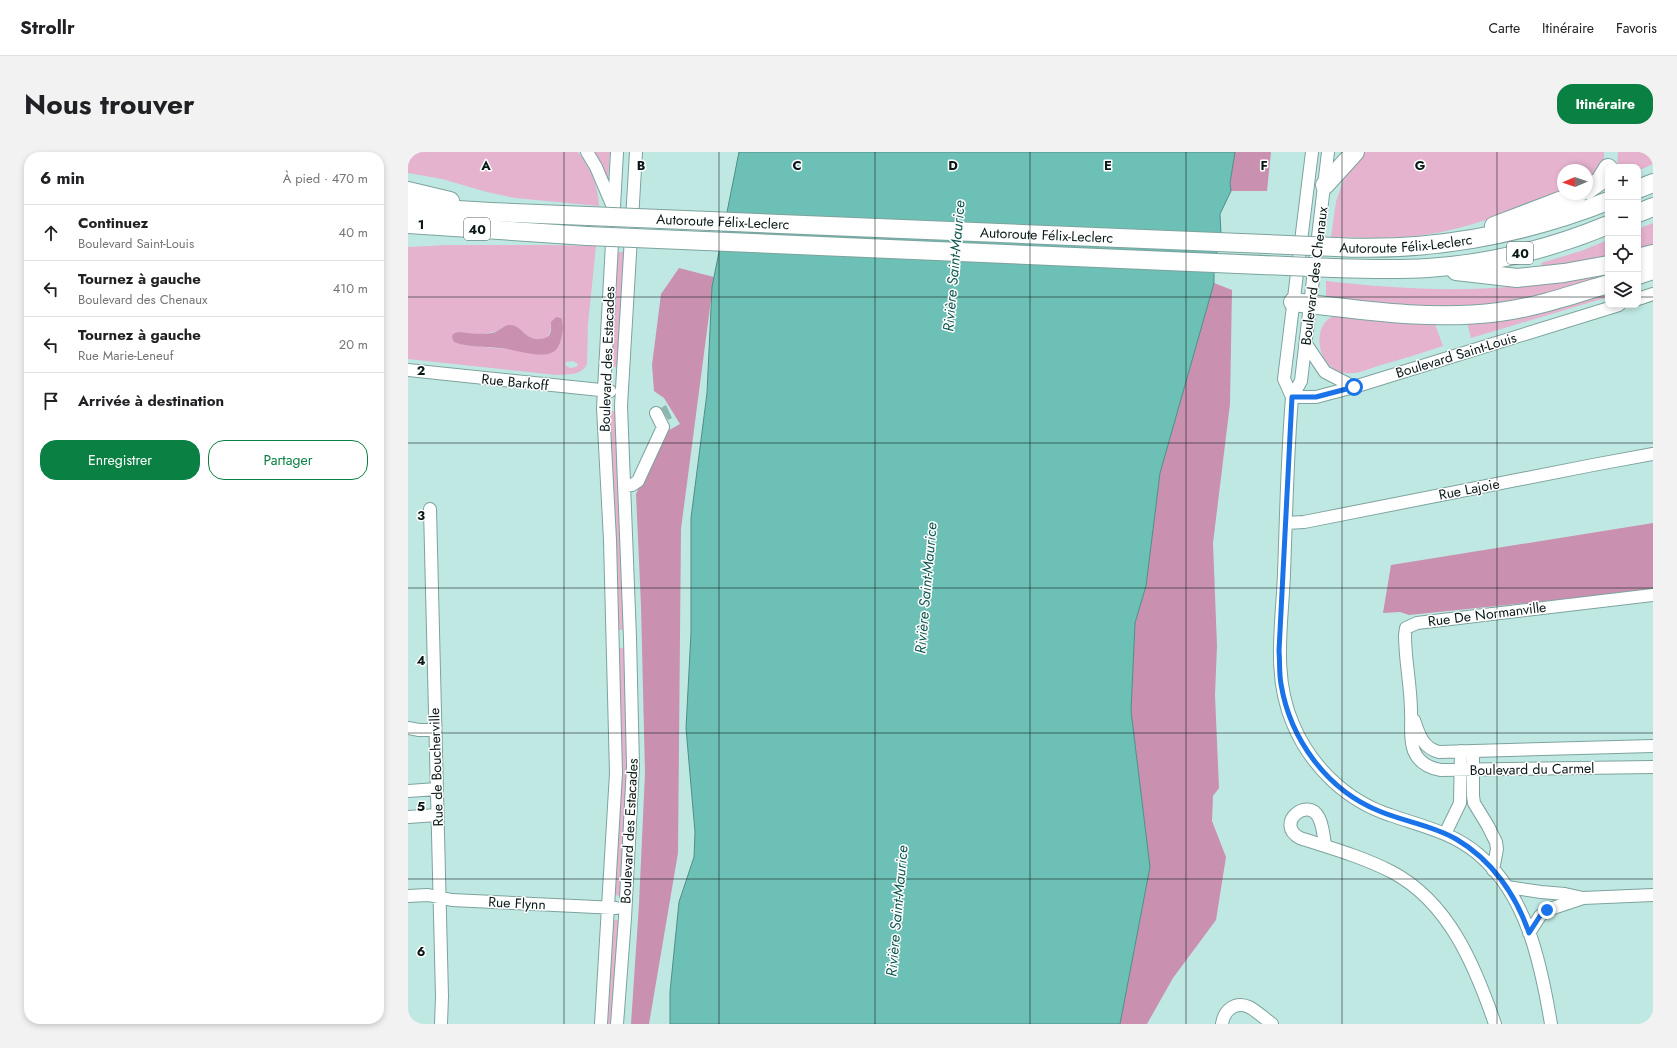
<!DOCTYPE html>
<html lang="fr">
<head>
<meta charset="utf-8">
<style>
  :root { --surface:#fff; --page:#f2f2f2; --text:#202124; --muted:#757577; --line:#e0e0e0; --accent:#0b8043 }
  body { margin:0; font-family:Jost,sans-serif; background:var(--page); color:var(--text) }
  .controls { position:absolute; right:12px; top:12px; display:grid; overflow:hidden; border-radius:8px; box-shadow:0 2px 6px #0003 }
  .controls button { width:36px; height:36px; display:grid; place-items:center; padding:0; border:0; border-bottom:1px solid var(--line); background:var(--surface); color:var(--text); font:20px sans-serif }
  .compass { position:absolute; left:1149px; top:12px; width:36px; height:36px; border-radius:50%; background:var(--surface); box-shadow:0 2px 6px #0003; rotate:268deg }
  .stop { position:absolute; width:12px; height:12px; margin:-9px; border:3px solid #1a73e8; border-radius:50%; background:#fff }
  .stop.end { background:#1a73e8; border-color:#fff; box-shadow:0 1px 4px #0008 }
  .list { margin:0; padding:0; list-style:none }
  h2 { display:flex; justify-content:space-between; align-items:center; height:52px; margin:0; padding:0 16px; font-size:17px }
  h2 small { font-size:13px; font-weight:400; color:var(--muted) }
  .list li { display:grid; grid-template-columns:26px 1fr auto; gap:12px; align-items:center; box-sizing:border-box; height:56px; padding:0 16px; border-top:1px solid var(--line) }
  .list b { display:block; font-size:15px; white-space:nowrap }
  .list p { margin:0; font-size:13px; white-space:nowrap; color:var(--muted) }
  .list em { font-size:13px; font-style:normal; color:var(--muted) }
  .actions { display:flex; gap:8px; padding:12px 16px }
  .actions a { flex:1; padding:9px 0; border:1px solid var(--accent); border-radius:16px; text-align:center; font-size:14px; color:var(--accent) }
  .actions .main { background:var(--accent); color:#fff }
  .icon { flex:none; width:22px; height:22px; fill:none; stroke:currentColor; stroke-width:2; stroke-linecap:round; stroke-linejoin:round }
  .map { position:relative; flex:none; width:1245px; height:872px; overflow:hidden; border-radius:16px }
  header { display:flex; align-items:center; gap:24px; box-sizing:border-box; height:56px; padding:0 20px; background:var(--surface); border-bottom:1px solid var(--line) }
  header strong { font-size:19px }
  nav { display:flex; gap:22px; margin-inline-start:auto; font-size:14px }
  .intro { display:flex; align-items:center; justify-content:space-between; box-sizing:border-box; height:96px; padding:0 24px }
  h1 { margin:0; font-size:28px }
  .button { padding:10px 18px; border-radius:16px; background:var(--accent); color:#fff; font-size:14px; font-weight:700 }
  main { display:flex; gap:24px; padding:0 24px }
  aside { flex:1; background:var(--surface); border-radius:16px; box-shadow:0 2px 6px #0003 }
  .map>svg:first-child { display:block }
  .green { fill:#e5b3ce; fill-rule:evenodd }
  .forest { fill:#ca90b0 }
  .water { fill:#6dc0b6; stroke:#4f8e86 }
  .building { fill:#8eb5af }
  .lines { fill:none; stroke-linecap:round; stroke-linejoin:round }
  .minor-casing { stroke:#7da39e; stroke-width:14 }
  .highway-casing { stroke:#7da39e; stroke-width:20 }
  .minor { stroke:#fff; stroke-width:12 }
  .highway { stroke:#fff; stroke-width:18 }
  .highway-bridge-casing { stroke:#7da39e; stroke-width:20; stroke-linecap:butt }
  .highway-bridge { stroke:#fff; stroke-width:18 }
  .route { stroke:#1a73e8; stroke-width:5 }
  .grid { fill:none; stroke:#091816; stroke-width:1; stroke-opacity:0.55 }
  .labels { text-anchor:middle; dominant-baseline:central; stroke-width:3; stroke-linejoin:round; paint-order:stroke }
  .shield { fill:#fff; stroke:#535d5c; stroke-width:1 }
  .shield-label { font-size:13px; font-weight:bold; fill:#091816 }
  .street-label { font-size:14px; fill:#091816; stroke:#fff }
  .water-label { font-size:15px; font-style:italic; fill:#0f5750; stroke:#fff }
  .grid-label { font-size:13px; text-anchor:middle; font-weight:bold; fill:#091816; stroke:#fff; stroke-width:3; stroke-linejoin:round; paint-order:stroke }
</style>
</head>
<body>
<header>
<strong>Strollr</strong>
<nav><a>Carte</a><a>Itinéraire</a><a>Favoris</a></nav>
</header>
<div class="intro"><h1>Nous trouver</h1><a class="button">Itinéraire</a></div>
<main>
<aside>
<h2>6 min<small>À pied · 470 m</small></h2>
<ul class="list">
<li><svg class="icon" aria-label="ahead" viewBox="0 0 24 24"><path d="M12 20V5M6 11l6-6 6 6"/></svg><div><b>Continuez</b><p>Boulevard Saint-Louis</p></div><em>40 m</em></li>
<li><svg class="icon" aria-label="left" viewBox="0 0 24 24"><path d="M17 20v-9H6M10 6l-5 5 5 5"/></svg><div><b>Tournez à gauche</b><p>Boulevard des Chenaux</p></div><em>410 m</em></li>
<li><svg class="icon" aria-label="left" viewBox="0 0 24 24"><path d="M17 20v-9H6M10 6l-5 5 5 5"/></svg><div><b>Tournez à gauche</b><p>Rue Marie-Leneuf</p></div><em>20 m</em></li>
<li><svg class="icon" aria-label="arrive" viewBox="0 0 24 24"><path d="M6 21V4h12l-3 4 3 4H6"/></svg><div><b>Arrivée à destination</b></div></li>
</ul>
<div class="actions"><a class="main">Enregistrer</a><a>Partager</a></div>
</aside>
<div class="map">
<svg width="1245" height="872" viewBox="0 0 1245 872">
  <rect width="100%" height="100%" fill="#c0e8e2"/>
  <path class="green" d="M0,0H170C183,17 190,33 191,54L107,46L79,40L34,27L0,21Z
    M187,0H202L200,28H198L193,11Z
    M957,0H1196C1197,14 1188,21 1179,31V18H1155V40C1109,57 1064,76 1015,83C984,87 954,86 923,85L928,50L935,28L933,27L948,7Z
    M1210,0H1245V12L1230,19V15H1209Z
    M1245,71V95L1230,99V77Z
    M1200,88V106L1135,115L1133,111L1173,99Z
    M40,93H142L188,94L180,172L179,212C173,224 160,222 148,223L0,207V95ZM143,170L144,201L53,193L76,182L90,179L95,175C100,176 109,176 114,179C117,181 119,185 124,187C139,191 143,183 143,170ZM165,209L170,212L168,215L162,216L157,213L158,210Z
    M210,100H217L210,215H203Z
    M1200,120V125L1087,155H1004L918,145V129C988,137 1058,141 1128,132C1152,129 1176,124 1200,120Z
    M1200,141V145L1063,186L1059,171Z
    M928,162L1027,172L1035,194C1014,201 994,207 973,213C962,216 949,223 937,221C907,217 903,170 927,164Z
    M201,259H208L216,478H209Z
    M210,496H217L220,621L213,744L206,743Z
    M205,768H212L205,872H197Z"/>
  <path class="forest" d="M827,0H863L859,39H823L822,31Z
    M271,116L306,125L273,377L270,701L241,872H223L231,752L237,621L233,454L228,342L256,281L272,272L256,246L246,239L244,213L253,142Z
    M806,131L824,138L822,252L805,391L809,494L807,543L811,636L805,644L804,669L818,705L808,768L765,826L739,872H712L742,715L723,559L727,471L738,434L752,321Z
    M148,165L153,166C156,173 155,179 153,187C152,192 149,199 143,201C131,206 105,197 92,196C77,194 61,196 46,190L44,185L45,182L50,180C61,181 73,183 84,181C91,180 94,174 101,173C115,172 117,192 137,186C144,184 143,177 143,170Z
    M1245,371V438L1001,463L992,460L975,461L983,413Z"/>
  <path class="water" d="M331,0H827L822,31L823,39L812,62L813,82L806,113V131L752,321L738,434L727,471L723,559L742,715L712,872H262V840L271,750L286,705L287,680L278,576L283,481V366L299,241L304,135Z"/>
  <path class="building" d="M258,253L264,266L260,268L253,256Z"/>
  <g class="lines">
    <g class="minor-casing">
      <path id="minor" d="M179,0L188,15L205,55
        M920,0L893,229L884,245L883,259C879,314 878,368 876,422C874,473 864,524 885,572C903,615 939,649 982,663C1013,674 1044,680 1070,702C1119,743 1133,812 1143,872
        M1230,147L1245,142
        M898,192L917,220L946,235
        M0,218L202,239
        M884,245H908L946,235L1211,153
        M884,245L876,227L904,0
        M216,334L224,333L230,329L255,275L248,261
        M22,357L34,844L33,872
        M878,371L896,370L1185,313L1245,302
        M1245,443L1009,471L998,476L997,483C997,509 1003,534 1003,560C1004,573 1001,586 1006,599C1011,611 1021,616 1033,618L1245,615
        M1006,568C1011,583 1015,596 1031,600L1245,594
        M0,576L11,578H27
        M1065,599V644L1066,651L1080,674L1088,690L1089,697L1085,718
        M0,639L29,637
        M0,665L29,663
        M1037,682L1052,651L1053,599
        M917,694C916,685 915,674 911,666C900,643 866,672 892,686C923,696 955,705 984,720C1041,750 1067,814 1087,872
        M1099,735L1133,740L1157,742L1175,746L1245,743
        M0,744L20,743L44,748L208,756
        M1121,781L1132,764L1139,758L1175,746
        M193,872L208,621L202,388L195,256L209,0
        M209,872L217,766L225,614L222,486L213,254L228,0
        M814,872C816,858 827,849 841,855C849,859 857,867 864,872"/>
    </g>
    <g class="highway-casing">
      <g id="highway">
        <path d="M917,33L947,0"/>
        <path d="M1230,37L1245,31"/>
        <path d="M1179,38L1192,29L1200,16"/>
        <path d="M0,39L42,49"/>
        <path d="M0,55L83,60L180,64"/>
        <path d="M1230,61L1245,55"/>
        <path d="M0,72L179,84"/>
        <path d="M1086,74L1170,42"/>
        <path id="s1" d="M928,95C1020,100 1114,83 1200,49"/>
        <path d="M1230,106L1245,102"/>
        <path d="M925,116C957,117 988,118 1020,116C1081,112 1144,96 1200,73"/>
        <path d="M1048,119L1109,126L1156,121L1200,113"/>
        <path d="M1230,123L1245,118"/>
        <path d="M885,150C953,158 1023,169 1091,160C1129,155 1164,143 1200,132"/>
      </g>
    </g>
    <use href="#minor" class="minor"/>
    <use href="#highway" class="highway"/>
    <g class="highway-bridge-casing">
      <g id="highway-bridge">
        <path id="s2" d="M180,64L928,95"/>
        <path d="M179,84L925,116"/>
      </g>
    </g>
    <use href="#highway-bridge" class="highway-bridge"/>
  </g>
  <g class="lines">
    <path class="route" d="M946,235L908,245H884L871,499C872,510 871,521 873,532C882,587 919,638 971,659C997,670 1024,673 1048,687C1084,708 1108,743 1121,781L1132,764L1139,758"/>
  </g>
  <path class="grid" d="M156,0V872M311,0V872M467,0V872M622,0V872M778,0V872M934,0V872M1089,0V872M0,145H1200M1230,145H1245M0,291H1245M0,436H1245M0,581H1245M0,727H1245"/>
  <g class="labels">
    <g class="shield">
      <rect x="56" y="66" width="26" height="22" rx="3"/>
      <rect x="1099" y="90" width="26" height="22" rx="3"/>
    </g>
    <g class="shield-label">
      <text x="69" y="77">40</text>
      <text x="1112" y="101">40</text>
    </g>
    <g class="street-label">
      <text stroke="none"><textPath href="#s2" startOffset="135">Autoroute Félix-Leclerc</textPath></text>
      <text stroke="none"><textPath href="#s2" startOffset="459">Autoroute Félix-Leclerc</textPath></text>
      <text stroke="none"><textPath href="#s1" startOffset="70">Autoroute Félix-Leclerc</textPath></text>
      <text transform="translate(906 124) rotate(-83)">Boulevard des Chenaux</text>
      <text transform="translate(1048 203) rotate(-17)">Boulevard Saint-Louis</text>
      <text transform="translate(199 207) rotate(-88)">Boulevard des Estacades</text>
      <text transform="translate(107 230) rotate(6)">Rue Barkoff</text>
      <text transform="translate(1061 337) rotate(-11)">Rue Lajoie</text>
      <text transform="translate(1079 462) rotate(-7)">Rue De Normanville</text>
      <text transform="translate(28 615) rotate(-92)">Rue de Boucherville</text>
      <text transform="translate(1124 617) rotate(-1)">Boulevard du Carmel</text>
      <text transform="translate(221 679) rotate(-87)">Boulevard des Estacades</text>
      <text transform="translate(109 751) rotate(3)">Rue Flynn</text>
    </g>
    <g class="water-label">
      <text transform="translate(546 114) rotate(-85)">Rivière Saint-Maurice</text>
      <text transform="translate(518 436) rotate(-85)">Rivière Saint-Maurice</text>
      <text transform="translate(489 759) rotate(-85)">Rivière Saint-Maurice</text>
    </g>
  </g>
  <g class="grid-label">
    <text x="78" y="18">A</text>
    <text x="233" y="18">B</text>
    <text x="389" y="18">C</text>
    <text x="545" y="18">D</text>
    <text x="700" y="18">E</text>
    <text x="856" y="18">F</text>
    <text x="1012" y="18">G</text>
    <text x="13" y="77">1</text>
    <text x="13" y="223">2</text>
    <text x="13" y="368">3</text>
    <text x="13" y="513">4</text>
    <text x="13" y="659">5</text>
    <text x="13" y="804">6</text>
  </g>
</svg>
<div class="controls">
<button>+</button>
<button>−</button>
<button><svg class="icon" aria-label="locate" viewBox="0 0 24 24"><circle cx="12" cy="12" r="6"/><path d="M12 2v4M12 18v4M2 12h4M18 12h4"/></svg></button>
<button><svg class="icon" aria-label="layers" viewBox="0 0 24 24"><path d="M12 4l9 5-9 5-9-5zM3 14l9 5 9-5"/></svg></button>
</div>
<svg class="compass" viewBox="-18 -18 36 36"><path d="M0-13l5 13h-10z" fill="#e53935"/><path d="M0 13l5-13h-10z" fill="#757577"/></svg>
<div class="stop" style="left:946px;top:235px"></div>
<div class="stop end" style="left:1139px;top:758px"></div>
</div>
</main>
</body>
</html>
